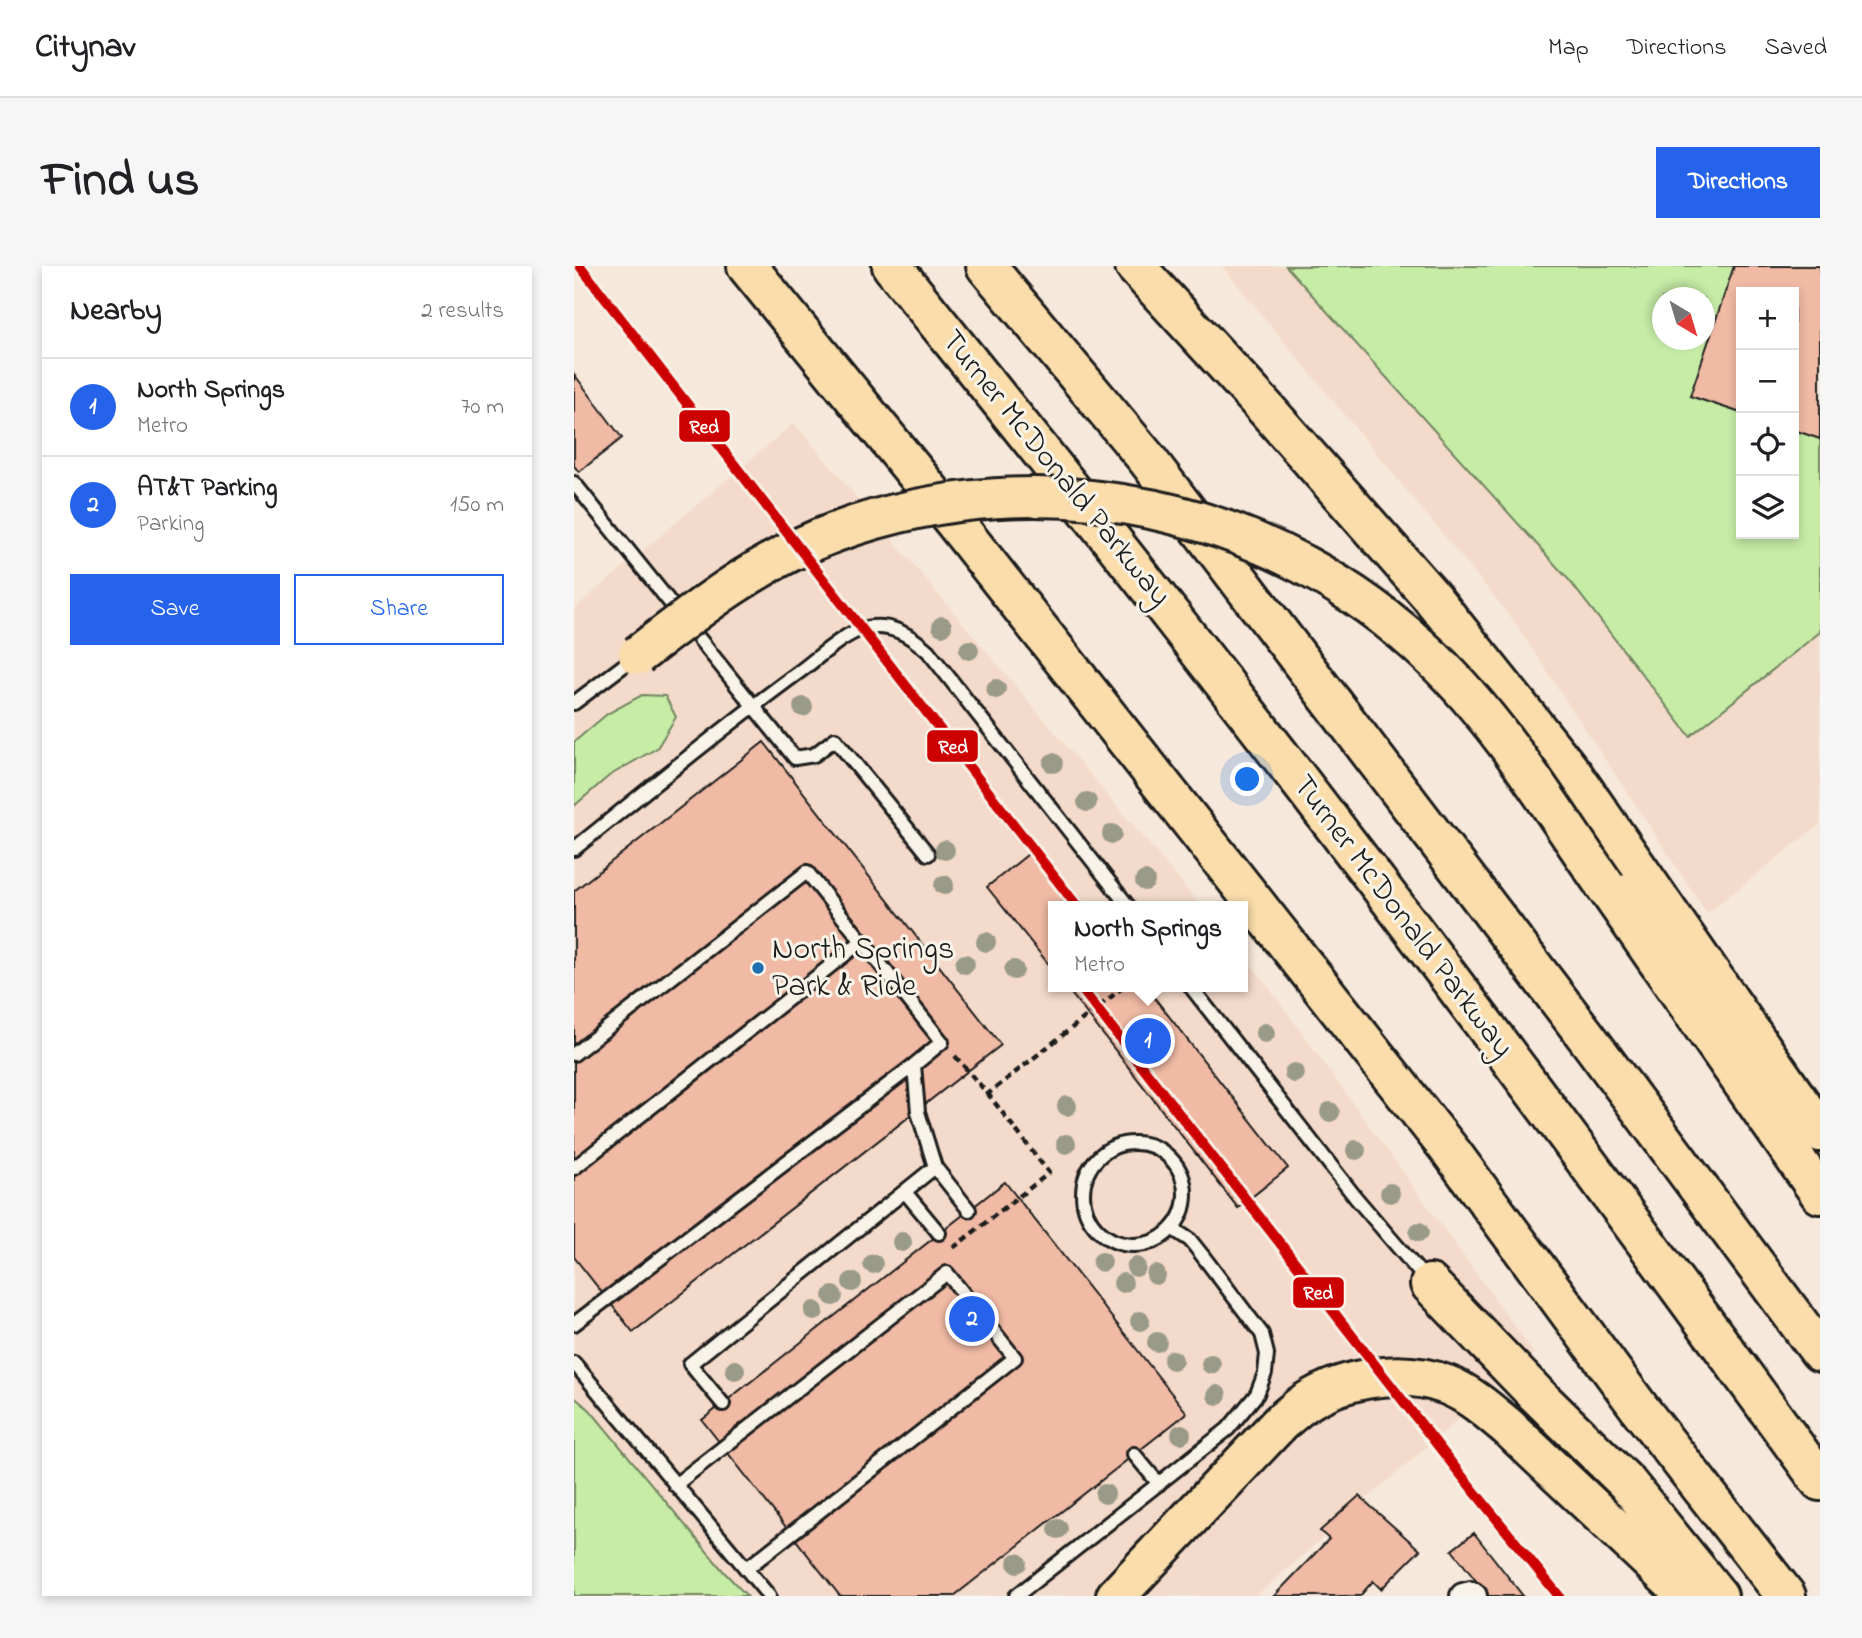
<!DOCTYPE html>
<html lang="en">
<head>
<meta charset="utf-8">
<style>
  :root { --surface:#fff; --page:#f6f6f6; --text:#202124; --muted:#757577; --line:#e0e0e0; --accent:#2563eb }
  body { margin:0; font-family:"Indie Flower",sans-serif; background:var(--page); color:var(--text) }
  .controls { position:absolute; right:21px; top:21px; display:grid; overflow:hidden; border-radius:0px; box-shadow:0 4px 10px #0003 }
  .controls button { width:63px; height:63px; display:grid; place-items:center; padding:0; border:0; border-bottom:2px solid var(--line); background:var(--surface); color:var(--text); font:35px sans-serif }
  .compass { position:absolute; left:1078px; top:21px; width:63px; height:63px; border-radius:50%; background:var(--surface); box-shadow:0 4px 10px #0003; rotate:142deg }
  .you { position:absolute; left:674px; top:514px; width:24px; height:24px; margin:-18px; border:5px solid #fff; border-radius:50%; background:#1a73e8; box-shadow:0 0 0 10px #1a73e833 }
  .badge { display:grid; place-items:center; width:46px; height:46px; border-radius:50%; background:var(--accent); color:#fff; font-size:23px; font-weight:700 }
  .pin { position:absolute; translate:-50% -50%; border:4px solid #fff; box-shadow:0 2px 7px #0006 }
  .popup { position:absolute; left:474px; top:635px; width:200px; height:91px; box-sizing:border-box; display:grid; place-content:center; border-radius:0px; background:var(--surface); filter:drop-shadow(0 2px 5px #0005); font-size:23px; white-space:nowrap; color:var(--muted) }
  .popup b { font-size:26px; color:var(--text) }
  .popup::after { content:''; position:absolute; left:50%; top:100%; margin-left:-14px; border:14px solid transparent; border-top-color:var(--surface) }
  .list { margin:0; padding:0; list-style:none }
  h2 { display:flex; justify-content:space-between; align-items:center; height:91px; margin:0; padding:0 28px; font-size:30px }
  h2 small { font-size:23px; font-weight:400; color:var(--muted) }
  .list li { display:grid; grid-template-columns:46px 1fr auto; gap:21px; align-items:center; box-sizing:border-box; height:98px; padding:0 28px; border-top:2px solid var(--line) }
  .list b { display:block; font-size:26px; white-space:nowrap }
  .list p { margin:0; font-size:23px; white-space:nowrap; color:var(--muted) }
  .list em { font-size:23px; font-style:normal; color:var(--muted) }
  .actions { display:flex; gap:14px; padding:21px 28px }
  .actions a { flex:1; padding:16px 0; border:2px solid var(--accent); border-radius:0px; text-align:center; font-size:24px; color:var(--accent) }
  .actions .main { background:var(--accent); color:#fff }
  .icon { flex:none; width:38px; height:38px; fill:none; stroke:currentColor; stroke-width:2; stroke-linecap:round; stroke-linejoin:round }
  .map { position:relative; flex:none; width:1246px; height:1330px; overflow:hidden; border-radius:0px }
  header { display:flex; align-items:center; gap:42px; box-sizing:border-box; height:98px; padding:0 35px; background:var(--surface); border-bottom:2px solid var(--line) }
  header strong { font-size:33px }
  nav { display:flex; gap:38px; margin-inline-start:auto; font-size:24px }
  .intro { display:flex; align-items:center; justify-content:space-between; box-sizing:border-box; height:168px; padding:0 42px }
  h1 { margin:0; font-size:49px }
  .button { padding:18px 32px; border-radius:0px; background:var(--accent); color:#fff; font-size:24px; font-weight:700 }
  main { display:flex; gap:42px; padding:0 42px }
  aside { flex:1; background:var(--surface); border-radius:0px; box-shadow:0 4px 10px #0003 }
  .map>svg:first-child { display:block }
  .built { fill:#f4daca; fill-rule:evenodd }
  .green { fill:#c6eca6; stroke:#718461; stroke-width:2; fill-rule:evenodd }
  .building { fill:#f0baa4; stroke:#1c1c1c; stroke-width:2 }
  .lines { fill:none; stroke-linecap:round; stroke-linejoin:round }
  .service-casing { stroke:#1c1c1c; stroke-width:18 }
  .minor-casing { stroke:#1c1c1c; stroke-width:30 }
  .motorway-casing { stroke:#1c1c1c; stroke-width:44 }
  .path { stroke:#1c1c1c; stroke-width:4.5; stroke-dasharray:7 5; stroke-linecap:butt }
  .service { stroke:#f7f3e8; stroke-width:12 }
  .minor { stroke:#f7f3e8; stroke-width:24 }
  .motorway { stroke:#faddab; stroke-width:38 }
  .motorway-bridge-casing { stroke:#1c1c1c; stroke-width:44; stroke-linecap:butt }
  .motorway-bridge { stroke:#faddab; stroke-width:38 }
  .metro-1-casing { stroke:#f7f3e8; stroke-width:16 }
  .metro-1 { stroke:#c00; stroke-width:10 }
  .tree { fill:#9a9a88 }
  .poi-dot { fill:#1f6fb2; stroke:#f7f3e8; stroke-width:2.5 }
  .labels { text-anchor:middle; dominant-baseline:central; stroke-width:6; stroke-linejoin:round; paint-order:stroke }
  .street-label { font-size:32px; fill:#1c1c1c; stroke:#f7f3e8 }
  .poi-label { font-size:32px; fill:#1c1c1c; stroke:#f7f3e8; text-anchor:start }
  .line-badge { stroke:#f7f3e8; stroke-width:2.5 }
  .badge-label { font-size:19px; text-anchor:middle; font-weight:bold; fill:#fff }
</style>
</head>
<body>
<header>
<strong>Citynav</strong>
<nav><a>Map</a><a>Directions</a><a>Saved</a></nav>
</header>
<div class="intro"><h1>Find us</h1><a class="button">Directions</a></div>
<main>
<aside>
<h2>Nearby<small>2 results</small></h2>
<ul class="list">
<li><span class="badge">1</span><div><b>North Springs</b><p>Metro</p></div><em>70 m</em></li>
<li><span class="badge">2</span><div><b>AT&amp;T Parking</b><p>Parking</p></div><em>150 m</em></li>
</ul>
<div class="actions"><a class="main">Save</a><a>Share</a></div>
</aside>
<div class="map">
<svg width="1246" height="1330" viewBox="0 0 1246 1330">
  <rect width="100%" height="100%" fill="#f6e8da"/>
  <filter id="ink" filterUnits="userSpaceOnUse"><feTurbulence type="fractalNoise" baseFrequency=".0143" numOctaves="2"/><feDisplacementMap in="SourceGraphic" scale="14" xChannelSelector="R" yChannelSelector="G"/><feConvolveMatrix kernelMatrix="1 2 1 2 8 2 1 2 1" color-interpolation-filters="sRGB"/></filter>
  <g filter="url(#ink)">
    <path class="built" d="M648,0H1246V558L1133,647L937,351ZM1167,26H1220V268H1167ZM1088,32H1130V74H1088Z
      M220,157L627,640H480V721H668L669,689L687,711L960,1087L682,1330H0V343Z"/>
    <path class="green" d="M712,0H1246V366L1116,470L994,313ZM1167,26H1220V268H1167ZM1088,32H1130V74H1088Z
      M68,429L91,430L102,451L83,482L35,510L0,540V476L33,448Z
      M0,1131L16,1144L150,1306L173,1330H0Z"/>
    <path class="building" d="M1160,0H1246V173L1220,164V26H1167V147L1116,130Z
      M0,108L48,172L5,206L0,200Z
      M190,476L427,779L59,1066L0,991V625Z
      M463,581L509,640H480V705L413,621Z
      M492,721H572L714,902L664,942Z
      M431,916L613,1147L380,1330H266L128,1154Z
      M785,1230L846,1284L807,1323L799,1315L786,1330H700L755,1273L746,1265Z
      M900,1267L949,1330H914L878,1284Z"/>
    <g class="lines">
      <g class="service-casing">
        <path id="service" d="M0,217L221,492L240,489L261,473L354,588
          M0,437L61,391
          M0,583C75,523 148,462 225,406C243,393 271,366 292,362C317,357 336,369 354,385L554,640
          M617,721L782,932L853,1015
          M0,788L233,606L368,776L340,799L344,846L361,901L395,944
          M509 928a51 51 0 1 1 102 0a51 51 0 1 1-102 0Z
          M0,902L288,675
          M331,926L365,967
          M0,1058L340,799
          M0,1097L195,1330
          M149,1138L116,1098L361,901
          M560,1188L585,1218
          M101,1219L373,1007L441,1092L172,1303
          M442,1330L654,1163L683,1128L691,1107L693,1088L688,1068L628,989L616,974L599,963"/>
      </g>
      <g class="minor-casing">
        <path id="minor" d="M889,1330L897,1328L900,1330"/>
      </g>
      <g class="motorway-casing">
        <path id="motorway" d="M173,0L353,221L878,887L1066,1143L1212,1330
          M318,0C416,122 514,243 610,366C828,644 1039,929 1246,1215
          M412,0L573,193L1015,774L1246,1086
          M561,0L694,145L855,328L998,507L1246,866
          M1032,621L1246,928
          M856,1018L962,1128L1053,1217L1144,1330
          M542,1330L707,1156C715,1150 723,1142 732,1136C771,1111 829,1102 873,1119C896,1128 916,1146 935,1162L1113,1330"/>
      </g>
      <path class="path" d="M381,790L414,828L547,723
        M379,982L475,907L414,828"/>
      <use href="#service" class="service"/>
      <use href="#minor" class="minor"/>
      <use href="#motorway" class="motorway"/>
      <g class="motorway-bridge-casing">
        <path id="motorway-bridge" d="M64,389C126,341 188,293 262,266C471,190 700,240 859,393C928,459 978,544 1032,621"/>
      </g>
      <use href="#motorway-bridge" class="motorway-bridge"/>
      <g class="metro-1-casing">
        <path id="metro-1" d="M6,0L503,640
          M506,721L883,1204L985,1330"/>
      </g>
      <use href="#metro-1" class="metro-1"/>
    </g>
    <g class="tree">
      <circle cx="368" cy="360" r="10"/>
      <circle cx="395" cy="384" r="10"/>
      <circle cx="422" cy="423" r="10"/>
      <circle cx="229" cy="441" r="10"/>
      <circle cx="479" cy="497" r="10"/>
      <circle cx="513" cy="536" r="10"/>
      <circle cx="538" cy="568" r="10"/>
      <circle cx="371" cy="584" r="10"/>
      <circle cx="571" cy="615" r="10"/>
      <circle cx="370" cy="619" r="10"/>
      <circle cx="412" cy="676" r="10"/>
      <circle cx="391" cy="698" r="10"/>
      <circle cx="440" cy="704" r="10"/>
      <circle cx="691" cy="767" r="10"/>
      <circle cx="720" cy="807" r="10"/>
      <circle cx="493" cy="840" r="10"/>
      <circle cx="756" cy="846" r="10"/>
      <circle cx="492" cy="878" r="10"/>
      <circle cx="782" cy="884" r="10"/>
      <circle cx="816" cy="927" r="10"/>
      <circle cx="845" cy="966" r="10"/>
      <circle cx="328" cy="976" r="10"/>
      <circle cx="528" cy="996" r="10"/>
      <circle cx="299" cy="998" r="10"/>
      <circle cx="562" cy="1001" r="10"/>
      <circle cx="582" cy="1009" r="10"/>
      <circle cx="278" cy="1016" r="10"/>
      <circle cx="549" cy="1017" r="10"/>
      <circle cx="259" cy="1030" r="10"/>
      <circle cx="240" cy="1045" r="10"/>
      <circle cx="566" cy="1055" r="10"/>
      <circle cx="583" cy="1076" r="10"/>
      <circle cx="599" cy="1094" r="10"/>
      <circle cx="637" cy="1098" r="10"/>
      <circle cx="161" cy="1104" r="10"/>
      <circle cx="643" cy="1129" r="10"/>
      <circle cx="607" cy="1168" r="10"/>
      <circle cx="531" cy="1228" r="10"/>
      <circle cx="484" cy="1263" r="10"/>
      <circle cx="443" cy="1297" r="10"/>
    </g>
  </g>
  <circle class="poi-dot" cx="184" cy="702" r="7"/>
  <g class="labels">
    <g class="street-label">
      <text transform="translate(481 203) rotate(51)">Turner McDonald Parkway</text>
      <text transform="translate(828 651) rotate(53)">Turner McDonald Parkway</text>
    </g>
    <g class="poi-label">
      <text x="198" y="684">North Springs<tspan x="198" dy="37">Park &amp; Ride</tspan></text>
    </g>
  </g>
  <g class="line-badge">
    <rect x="104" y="143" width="53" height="34" rx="7" fill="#c00"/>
    <rect x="352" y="463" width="53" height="34" rx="7" fill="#c00"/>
    <rect x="718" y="1010" width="53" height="33" rx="7" fill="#c00"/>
  </g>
  <g class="badge-label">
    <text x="130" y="167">Red</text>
    <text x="379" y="487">Red</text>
    <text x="744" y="1033">Red</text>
  </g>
</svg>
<div class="controls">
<button>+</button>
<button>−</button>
<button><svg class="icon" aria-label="locate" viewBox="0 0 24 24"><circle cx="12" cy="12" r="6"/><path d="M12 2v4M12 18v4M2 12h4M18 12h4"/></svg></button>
<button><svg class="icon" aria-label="layers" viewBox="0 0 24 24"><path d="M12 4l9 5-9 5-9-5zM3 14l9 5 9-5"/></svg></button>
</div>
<svg class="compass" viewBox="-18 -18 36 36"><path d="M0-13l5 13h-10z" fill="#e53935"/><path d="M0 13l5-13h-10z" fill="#757577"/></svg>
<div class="you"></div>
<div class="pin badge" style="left:574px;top:775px">1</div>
<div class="popup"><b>North Springs</b>Metro</div>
<div class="pin badge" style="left:398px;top:1053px">2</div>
</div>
</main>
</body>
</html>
